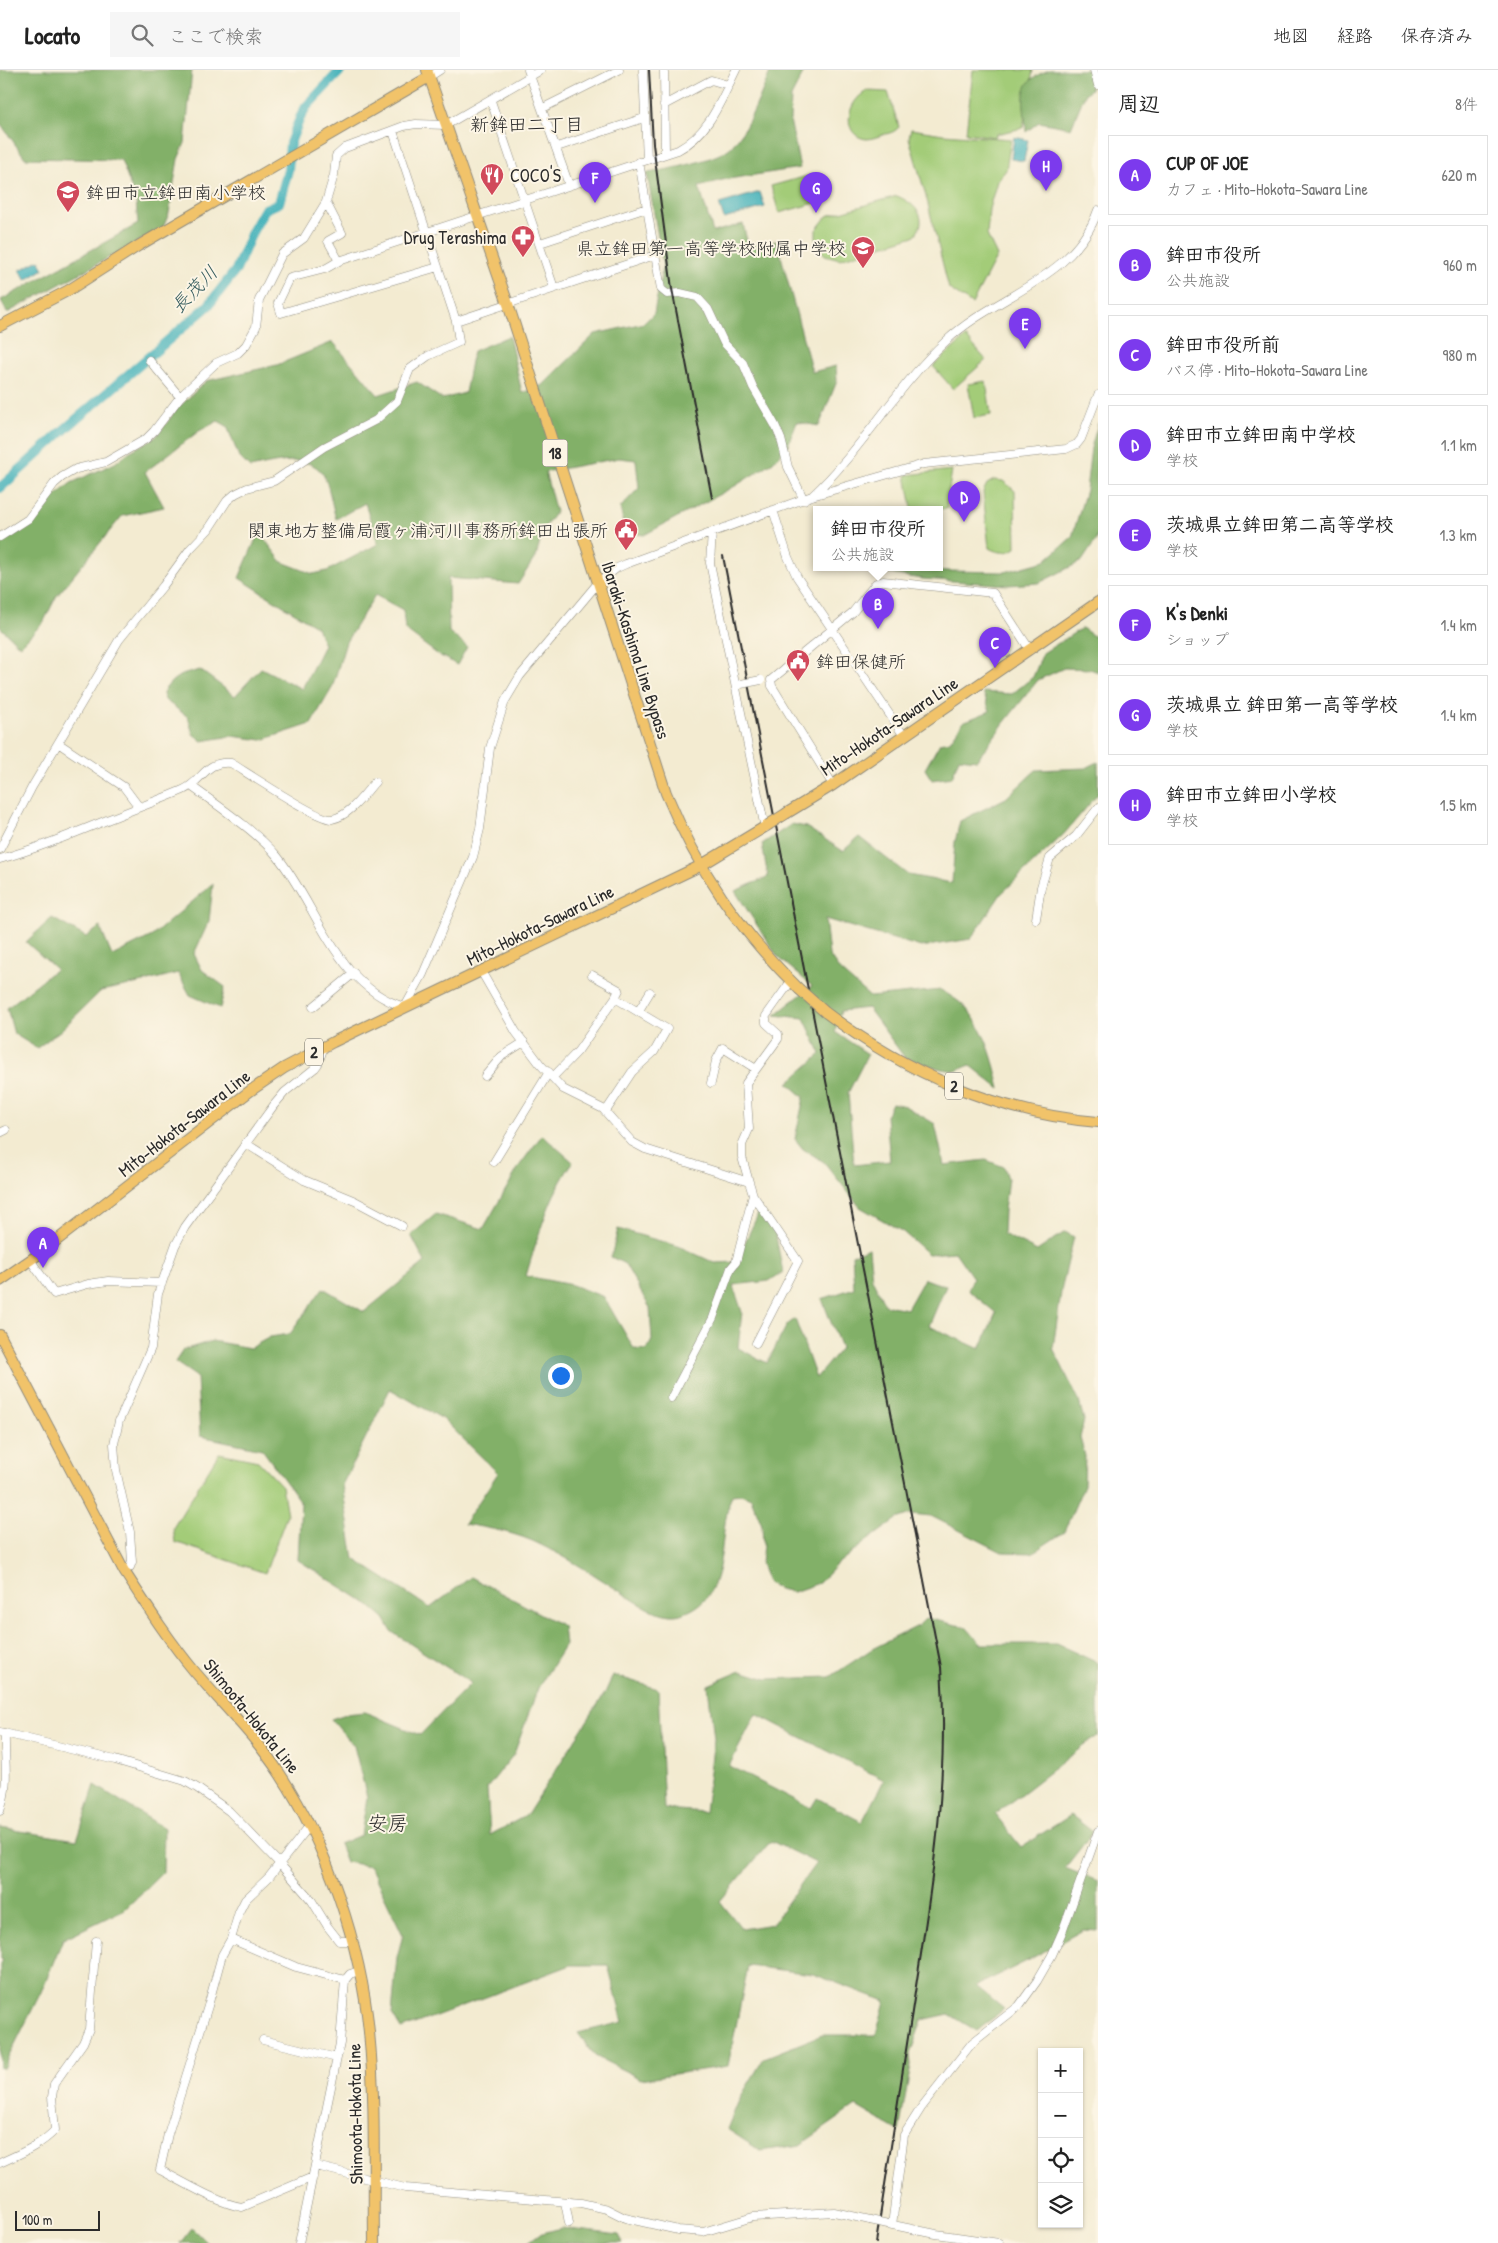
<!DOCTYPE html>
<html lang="ja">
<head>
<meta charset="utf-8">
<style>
  :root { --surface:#fff; --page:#f6f6f6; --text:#222; --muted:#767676; --line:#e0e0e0; --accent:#7c3aed }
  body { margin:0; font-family:"Patrick Hand","Klee One",sans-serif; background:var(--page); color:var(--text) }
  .controls { position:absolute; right:15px; bottom:15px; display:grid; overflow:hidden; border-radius:0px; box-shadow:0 1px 4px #0004 }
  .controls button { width:45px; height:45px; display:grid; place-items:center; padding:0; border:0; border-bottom:1px solid var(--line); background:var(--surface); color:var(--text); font:25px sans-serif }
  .scale { position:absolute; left:15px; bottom:12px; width:85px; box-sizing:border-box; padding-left:5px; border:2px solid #2b2b2b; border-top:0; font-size:14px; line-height:18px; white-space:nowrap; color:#2b2b2b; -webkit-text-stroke:4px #fcf5e5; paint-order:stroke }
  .you { position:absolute; left:560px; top:1305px; width:18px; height:18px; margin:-12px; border:4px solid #fff; border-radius:50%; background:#1a73e8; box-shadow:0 0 0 8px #1a73e833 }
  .badge { display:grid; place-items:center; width:32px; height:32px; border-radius:50%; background:var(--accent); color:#fff; font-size:16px; font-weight:700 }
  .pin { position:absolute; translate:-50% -41px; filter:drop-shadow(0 1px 2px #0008) }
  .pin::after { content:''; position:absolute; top:26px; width:18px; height:15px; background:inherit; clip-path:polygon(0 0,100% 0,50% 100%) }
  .popup { position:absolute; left:813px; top:436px; width:130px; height:65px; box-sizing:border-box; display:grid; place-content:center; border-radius:0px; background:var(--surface); filter:drop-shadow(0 1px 4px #0005); font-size:16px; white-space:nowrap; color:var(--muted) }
  .popup b { font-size:19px; color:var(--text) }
  .popup::after { content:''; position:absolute; left:50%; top:100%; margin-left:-10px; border:10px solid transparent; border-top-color:var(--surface) }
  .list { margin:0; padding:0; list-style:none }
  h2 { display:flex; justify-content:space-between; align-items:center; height:65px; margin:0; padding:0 20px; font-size:21px }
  h2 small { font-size:16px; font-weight:400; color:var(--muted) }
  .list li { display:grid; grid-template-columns:32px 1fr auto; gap:15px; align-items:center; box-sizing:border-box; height:80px; margin:0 10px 10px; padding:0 10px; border:1px solid var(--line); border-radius:0px }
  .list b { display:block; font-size:19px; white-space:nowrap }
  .list p { margin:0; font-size:16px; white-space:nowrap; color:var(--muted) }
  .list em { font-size:16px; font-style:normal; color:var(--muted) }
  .icon { flex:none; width:28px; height:28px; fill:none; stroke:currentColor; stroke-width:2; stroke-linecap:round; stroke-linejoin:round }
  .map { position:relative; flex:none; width:1098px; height:2173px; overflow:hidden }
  header { display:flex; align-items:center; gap:30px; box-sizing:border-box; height:70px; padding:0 25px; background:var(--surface); border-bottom:1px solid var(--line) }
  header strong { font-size:24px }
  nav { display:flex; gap:28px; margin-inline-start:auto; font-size:18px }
  .search { width:350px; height:45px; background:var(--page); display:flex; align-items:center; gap:12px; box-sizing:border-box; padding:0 18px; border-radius:0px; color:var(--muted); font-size:19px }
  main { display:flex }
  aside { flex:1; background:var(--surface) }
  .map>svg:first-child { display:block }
  .green { fill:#a3cc78; stroke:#677c52 }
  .forest { fill:#82b068; stroke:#566e4a; fill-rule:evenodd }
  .water { fill:#3fb0b9; stroke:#356e72 }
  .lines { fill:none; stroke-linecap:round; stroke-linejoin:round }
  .river { stroke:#3fb0b9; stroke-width:10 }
  .minor-casing { stroke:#8f8b7e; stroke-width:9 }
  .major-casing { stroke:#8f8b7e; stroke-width:12 }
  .minor { stroke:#fff; stroke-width:8 }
  .major { stroke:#f1c36a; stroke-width:10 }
  .rail { stroke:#2b2b2b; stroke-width:2 }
  .minor-bridge-casing { stroke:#8f8b7e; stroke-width:9; stroke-linecap:butt }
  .major-bridge-casing { stroke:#8f8b7e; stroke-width:12; stroke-linecap:butt }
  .minor-bridge { stroke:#fff; stroke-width:8 }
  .major-bridge { stroke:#f1c36a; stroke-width:10 }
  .labels { text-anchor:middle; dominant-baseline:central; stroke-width:4; stroke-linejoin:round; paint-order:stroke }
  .shield { fill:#fcf5e5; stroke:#6a6863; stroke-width:1 }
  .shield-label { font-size:16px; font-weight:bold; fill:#2b2b2b }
  .poi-label { font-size:18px; fill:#2b2b2b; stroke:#fcf5e5; text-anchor:start }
  .street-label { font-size:18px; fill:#2b2b2b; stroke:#fcf5e5 }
  .neighbourhood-label { font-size:19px; fill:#2b2b2b; stroke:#fcf5e5 }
  .water-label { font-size:19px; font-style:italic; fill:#325a5d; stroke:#fcf5e5 }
  .quarter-label { font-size:20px; fill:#2b2b2b; stroke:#fcf5e5 }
</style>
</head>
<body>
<header>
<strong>Locato</strong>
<div class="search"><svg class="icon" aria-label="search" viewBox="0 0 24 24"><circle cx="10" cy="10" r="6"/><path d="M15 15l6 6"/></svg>ここで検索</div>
<nav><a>地図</a><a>経路</a><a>保存済み</a></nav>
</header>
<main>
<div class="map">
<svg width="1098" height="2173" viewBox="0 0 1098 2173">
  <rect width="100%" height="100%" fill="#fcf5e5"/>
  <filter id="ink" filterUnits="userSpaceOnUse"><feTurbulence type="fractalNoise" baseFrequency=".02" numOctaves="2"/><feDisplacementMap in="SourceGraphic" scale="10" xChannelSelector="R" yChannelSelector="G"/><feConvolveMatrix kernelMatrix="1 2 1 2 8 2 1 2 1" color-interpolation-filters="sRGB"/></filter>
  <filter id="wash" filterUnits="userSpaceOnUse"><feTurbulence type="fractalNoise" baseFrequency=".0096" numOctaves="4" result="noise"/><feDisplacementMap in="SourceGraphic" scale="20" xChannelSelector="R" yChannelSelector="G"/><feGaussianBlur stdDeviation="1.12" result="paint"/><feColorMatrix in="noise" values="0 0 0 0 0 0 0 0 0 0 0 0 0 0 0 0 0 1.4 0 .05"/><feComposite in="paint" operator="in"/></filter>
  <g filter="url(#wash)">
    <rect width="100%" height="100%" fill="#f3ebd1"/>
    <path class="green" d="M973,0H1033L1023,58L996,64L995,67L966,63Z
      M867,21L888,22L899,57C894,63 889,63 882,65C877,67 871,69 866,69C842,66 845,32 867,21Z
      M911,59L943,64L1011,69L1006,100L997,111L989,139L987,165L997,186L972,234L949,219L926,126L909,68Z
      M811,105L819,132L779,143L771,116Z
      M897,126C914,133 931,148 914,166L840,189L825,185L819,178L816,171V160L827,146Z
      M966,267L986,290L953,319L933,296Z
      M986,311L991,345L974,348L968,314Z
      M952,400L946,439L912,438L906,405Z
      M994,410L1003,411L1015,421L1016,478C1006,484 998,483 989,478L983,422L987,414Z
      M219,1383L258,1391L282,1416L287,1445L265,1503L175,1472L173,1458Z"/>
    <path class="forest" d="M0,0H192L185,73L178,89L169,143L163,158L7,243L1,230L138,154L136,131L121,90L25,88L0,53Z
      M771,0H805L791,27L790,50L800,98L722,110L699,117L713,162L743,154L748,175L777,171L812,302L836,296L837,311L819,356L797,352L788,375L773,392L735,416L644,465L626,463L620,438L639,418L636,390L619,388L545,402L556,442L544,458L536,486L518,514L448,508L449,562L467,577L457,595L437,584L405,560L403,540L375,525L346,572L332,618L311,654L262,670L232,666L202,671L193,664L188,647L165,630L163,622C175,605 181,605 200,600L235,626L261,598L302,619L324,575L317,557L239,508L259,462L282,492L313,504L327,501L378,474L365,433L336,449C332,436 329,414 323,404C308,382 270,394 250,398L239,387L227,356L218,351L199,361L145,402L164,437L122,446L56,527L43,553L20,576L0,557V472L34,454L53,428L71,413L115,393L129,382L156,367L177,339L206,311L277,295L333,272L378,325L417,312L442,329L465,323L473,281L509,266L522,323L543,315L595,264L644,253L654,243L663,195L647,103C666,100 719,90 732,76C750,56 760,25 771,0Z
      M1050,0H1090L1091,19L1085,24L1071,58L1039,52L1026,62C1025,31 1014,11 1050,0Z
      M1098,353L1096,379L1098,463L1096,470L1082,491L1039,513L1008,515L923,509L856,499L911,498L948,501L1005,502L1045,491L1072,467L1086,420L1091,378Z
      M1082,558L1098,569V602L1090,599L1064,598L1038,610L1004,653L977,690L959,688L952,707L932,710L925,699L940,673L950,671L963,652L990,641L983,622L1012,624L1033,607L1043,583Z
      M1098,692V724L1064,764L1001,824L971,869L921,877L825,849L829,885L840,901L870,927L941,920C949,925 958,930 964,936C985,957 994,991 1000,1019L970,995L956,1001L941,999L905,988L868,938L841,941L835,962L868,984L848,1023L854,1095L890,1091L886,1046L892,1033L905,1036L935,1054L944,1095L986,1090L1004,1097L1008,1108L1004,1140L1003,1164L1037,1181L1065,1162L1074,1167L1062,1216L1053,1278L1079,1331L1084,1350L1080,1368L1085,1386L1084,1415L1064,1462L1032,1483L1002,1482L931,1446L911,1444L897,1449L864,1473L836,1495L819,1513L793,1522L779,1519L767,1512L761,1493L763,1475L762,1455L751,1428L741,1424L732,1425C719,1457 727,1498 707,1527C700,1537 683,1546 671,1545C650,1543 631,1528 613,1517C590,1502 566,1487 541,1475C518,1463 489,1458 464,1454L498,1403L443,1349L390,1319L342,1415L354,1489L430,1538L471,1507L563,1556L565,1575L538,1618L514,1684L487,1718L490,1765L527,1745L605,1623L613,1605L658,1619L664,1739L705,1742L714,1669L708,1615L741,1601L767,1609L830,1607L872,1579L918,1556L926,1548L966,1557L981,1574H1057L1098,1593V1667L1091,1670L995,1744L1021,1777L1071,1745L1093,1762L1065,1798L1098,1811V1861L1083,1860L1023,1893L976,1916L1004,1939L977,1961L949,1944L922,1950L910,1984L911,1995L899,2061L856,2036L800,2075L761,2081L727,2059L740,2028L764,1988L822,1965H876L885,1931L813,1904L748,1896L728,1996L641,2009L595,1986L578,1963L623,1952L608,1895H571L401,1959L392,1944L397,1887L403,1865L370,1796L346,1792L339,1774L361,1765L367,1727L354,1676L331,1649L346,1644L365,1642L420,1665L471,1613L392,1562L384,1548L365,1532L298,1490L301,1433L262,1379L200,1366L197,1307L175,1292L183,1280L212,1271L250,1278L270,1267L290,1264L323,1218L364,1242L425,1192L411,1165L436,1144L483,1159L520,1095L542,1065L573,1092C549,1126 538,1166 526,1206L572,1215L604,1227L634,1279L647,1280L652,1270L650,1238L625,1194L611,1187L618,1159L678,1176L715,1193L736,1192L759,1142L775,1162L783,1202L769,1211L733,1215L742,1242L738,1278L767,1293L787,1255L795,1249L816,1308L841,1278L822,1229L854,1218L852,1185L869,1178L872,1209L885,1235L907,1239L924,1209L946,1216L929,1256L980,1279L996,1243L968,1220L973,1208L955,1182L928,1184L903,1162L860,1137L824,1092L803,1079L795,1069L804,1027L788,1013L821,984L804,948L775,945L812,916L777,886L735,821L768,807L762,774L792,754L806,757L843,781L859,767L908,805L952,813L955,772L960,751L1006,728L1036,700L1086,698ZM756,1644L884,1710L862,1752L817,1728L811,1738L729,1696ZM771,1771L816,1793L772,1854L742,1859L720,1831Z
      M213,814L209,851L194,884L202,900L225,917L220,938L190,925L178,903L144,912L101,921L61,960L37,978L14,964L7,938L56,899L26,872L52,848L86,867L100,857L112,886L152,866Z
      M95,1715L164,1758L163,1802L125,1839L63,1869L41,1922L3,1998H0V1894L2,1890L0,1889V1758L77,1770Z
      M192,2158L207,2173H180Z
      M561,2158L619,2165L623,2173H527L539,2164Z"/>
    <path class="water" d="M1014,67L1028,70L1024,91L1011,89Z
      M760,122L765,137L724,149L719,134Z
      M39,190L44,199L26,210L20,200Z"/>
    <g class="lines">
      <path class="river" d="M0,418L65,359L208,236L236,200L252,162L265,139L279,133L288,100L290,73L300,48L306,37L341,0"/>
    </g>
  </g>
  <g filter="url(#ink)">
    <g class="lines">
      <g class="minor-casing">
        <path id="minor" d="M528,0L569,115
          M643,0L647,89
          M664,0L665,84
          M1094,0L1098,15
          M429,7L440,0
          M491,31L554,218
          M664,35L711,10L728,15
          M543,38L619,0
          M393,61L456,251L655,185
          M557,77L644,48
          M639,92L661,219L667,224L680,223L697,227L708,239L724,273L743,293L753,317L775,355L781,369L788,397L804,430
          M326,132L342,163L328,171L339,191L678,80C709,64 721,30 736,0
          M540,173L647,138
          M339,191L325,199L290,208L278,233L281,243L438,197
          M149,290L180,327
          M812,426C861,381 897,316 946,271C996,224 1074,210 1098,140
          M773,440L788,487L797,507L904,666
          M712,462L710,493L765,758
          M0,467L28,449L54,414L62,407L76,399L106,392L146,369L154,361L180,327L216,293L238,283L246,275L256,257L259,230L282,184L304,168L326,132L334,105L336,86L345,78L404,56L416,54L446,55L541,0
          M58,673L124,717L139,737
          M833,715L772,616L771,610L853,542L876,513L883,511L993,523L1030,580
          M191,716C217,735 257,762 277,786C317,835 337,918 405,937L423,904L473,787L480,759L490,678L505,631L520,606L597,514L617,498L626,494L812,426L924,394L1066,379L1077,374L1081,369L1098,325
          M0,779L32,717L119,570L163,516L190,479L208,460L227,431L235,424L247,418L274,411L324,377L376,350L397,331L410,299L428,286L459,272L456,251
          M0,789C39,778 75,763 112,748C136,738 160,730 183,720C203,711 205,690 231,693C246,702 319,751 332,749C350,746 364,724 375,712
          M1036,849L1041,817L1050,788L1076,766L1098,738
          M481,901L516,962L540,994L563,1019L603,1039L632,1072L645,1079L749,1112L753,1125L736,1192L731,1198L713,1248L671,1328
          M592,905L619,920L615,928
          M313,937L354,903
          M638,942L650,922
          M485,1006L502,986L524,972
          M553,1007L578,981L615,928L667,959L654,982L632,1002L606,1041
          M711,1013L716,991L723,978L756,999
          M0,1063L6,1060
          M245,1073L304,1110L355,1131L402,1156
          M494,1092L549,1002
          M749,1112L742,1087V1075L749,1059L746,1013L778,969V964L766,953V946L791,911
          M753,1125L798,1191L756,1273
          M31,1191L54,1224L88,1214L108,1211L162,1213
          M124,1501L130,1497L132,1492L130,1462L116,1400L114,1374L119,1351L151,1278L158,1224L175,1176L185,1157L274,1035L285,1022L315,998L318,994L324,976
          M0,1662L115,1690L185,1711L197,1718L229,1741L279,1793L312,1831L328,1857L339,1871H352
          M0,1741C10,1711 4,1694 5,1663
          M310,1755L269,1807L245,1830L239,1842L231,1869L222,1885L208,1936L168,2064L160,2100C182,2111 219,2134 242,2137L313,2107
          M231,1869L296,1897L345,1910
          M263,1970L337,1988
          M0,2093C19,2084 40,2076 55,2060L52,2027L54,2014L83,1973L89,1959L96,1871
          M316,2096L405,2118L581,2133L607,2139L625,2148L678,2160L703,2162L753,2147L834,2142L870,2150
          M565,2132L569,2153
          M888,2154L936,2164L999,2173
          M892,2155L904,2065L921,2038L972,1973L1019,1936L1037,1911L1052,1885L1063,1860L1098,1761
          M299,2173L340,1973L345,1910L350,1904L359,1901"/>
      </g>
      <g class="major-casing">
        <path id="major" d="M427,0L508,234L666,723C698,800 739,860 799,919
          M0,256L69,220L138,176L429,7
          M787,743L833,715L1098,532
          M825,942C905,1002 998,1044 1098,1052
          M0,1211L39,1184L250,1021L284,998L333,972L700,796L768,755
          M0,1265L124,1501C146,1535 169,1571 195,1602C224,1636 256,1667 280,1704C327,1775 361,1876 369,1962C376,2031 373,2103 374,2173"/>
      </g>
      <use href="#minor" class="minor"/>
      <use href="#major" class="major"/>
      <path class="rail" d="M649,0L653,74L672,219L712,428
        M723,486L941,1597C949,1705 933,1809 916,1916C903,2001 889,2087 876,2173"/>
      <g class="minor-bridge-casing">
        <path id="minor-bridge" d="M741,614L761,610
          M870,2150L888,2154"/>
      </g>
      <g class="major-bridge-casing">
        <path id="major-bridge" d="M768,755L787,743
          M799,919L825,942"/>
      </g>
      <use href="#minor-bridge" class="minor-bridge"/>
      <use href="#major-bridge" class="major-bridge"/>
    </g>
  </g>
  <defs>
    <g id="restaurant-pin" transform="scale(1.25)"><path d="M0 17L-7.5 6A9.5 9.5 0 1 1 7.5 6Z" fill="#d1495b" stroke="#fcf5e5"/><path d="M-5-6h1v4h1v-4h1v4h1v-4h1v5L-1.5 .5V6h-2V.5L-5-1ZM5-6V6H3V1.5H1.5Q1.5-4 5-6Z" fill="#fff"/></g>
    <g id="school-pin" transform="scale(1.25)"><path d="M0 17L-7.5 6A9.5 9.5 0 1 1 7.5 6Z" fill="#d1495b" stroke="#fcf5e5"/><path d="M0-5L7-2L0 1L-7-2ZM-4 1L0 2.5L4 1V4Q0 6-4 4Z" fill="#fff"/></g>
    <g id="pharmacy-pin" transform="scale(1.25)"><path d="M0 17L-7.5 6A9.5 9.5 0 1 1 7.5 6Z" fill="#d1495b" stroke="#fcf5e5"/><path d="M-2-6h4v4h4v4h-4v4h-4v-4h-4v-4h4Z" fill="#fff"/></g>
    <g id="civic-pin" transform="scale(1.25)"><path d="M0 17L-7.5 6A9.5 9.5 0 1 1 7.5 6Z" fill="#d1495b" stroke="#fcf5e5"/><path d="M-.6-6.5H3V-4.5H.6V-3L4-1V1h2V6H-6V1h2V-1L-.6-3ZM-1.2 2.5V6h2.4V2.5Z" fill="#fff"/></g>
  </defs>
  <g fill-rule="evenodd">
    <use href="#restaurant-pin" x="492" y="105"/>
    <use href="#school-pin" x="68" y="122"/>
    <use href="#pharmacy-pin" x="523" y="167"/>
    <use href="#school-pin" x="863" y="178"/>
    <use href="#civic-pin" x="626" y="460"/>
    <use href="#civic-pin" x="798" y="591"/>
  </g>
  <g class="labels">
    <g class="shield">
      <rect x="542.5" y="369.5" width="25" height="27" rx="4"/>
      <rect x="305" y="968.5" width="18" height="27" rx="4"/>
      <rect x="945" y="1002.5" width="18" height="27" rx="4"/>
    </g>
    <g class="shield-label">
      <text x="555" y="383">18</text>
      <text x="314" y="982">2</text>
      <text x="954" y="1016">2</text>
    </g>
    <g class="poi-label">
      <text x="510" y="105">COCO'S</text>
      <text x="86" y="122">鉾田市立鉾田南小学校</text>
      <text x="506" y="167" text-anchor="end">Drug Terashima</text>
      <text x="846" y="178" text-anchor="end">県立鉾田第一高等学校附属中学校</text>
      <text x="608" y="460" text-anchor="end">関東地方整備局霞ヶ浦河川事務所鉾田出張所</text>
      <text x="816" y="591">鉾田保健所</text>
    </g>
    <g class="street-label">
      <text transform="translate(636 580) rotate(72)">Ibaraki-Kashima Line Bypass</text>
      <text transform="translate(889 656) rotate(-34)">Mito-Hokota-Sawara Line</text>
      <text transform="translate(540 855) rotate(-26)">Mito-Hokota-Sawara Line</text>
      <text transform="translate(184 1053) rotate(-38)">Mito-Hokota-Sawara Line</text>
      <text transform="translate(252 1646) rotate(51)">Shimoota-Hokota Line</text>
      <text transform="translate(355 2044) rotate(-91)">Shimoota-Hokota Line</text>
    </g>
    <g class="neighbourhood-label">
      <text x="527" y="54">新鉾田二丁目</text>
    </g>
    <g class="water-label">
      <text transform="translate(194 219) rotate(-46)">長茂川</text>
    </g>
    <g class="quarter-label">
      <text x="388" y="1752">安房</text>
    </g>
  </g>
</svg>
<div class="controls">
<button>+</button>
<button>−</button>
<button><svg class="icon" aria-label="locate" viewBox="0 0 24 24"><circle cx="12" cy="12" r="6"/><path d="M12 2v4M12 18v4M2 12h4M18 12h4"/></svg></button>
<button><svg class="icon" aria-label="layers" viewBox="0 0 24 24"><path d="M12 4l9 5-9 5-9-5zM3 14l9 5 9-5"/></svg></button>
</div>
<div class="scale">100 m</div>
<div class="you"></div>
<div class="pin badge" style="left:43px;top:1198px">A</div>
<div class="pin badge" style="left:878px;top:559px">B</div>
<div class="popup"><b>鉾田市役所</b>公共施設</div>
<div class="pin badge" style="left:995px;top:598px">C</div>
<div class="pin badge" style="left:964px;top:452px">D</div>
<div class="pin badge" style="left:1025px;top:279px">E</div>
<div class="pin badge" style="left:595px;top:133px">F</div>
<div class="pin badge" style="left:816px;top:143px">G</div>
<div class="pin badge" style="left:1046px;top:121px">H</div>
</div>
<aside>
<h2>周辺<small>8件</small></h2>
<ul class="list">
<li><span class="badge">A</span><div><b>CUP OF JOE</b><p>カフェ · Mito-Hokota-Sawara Line</p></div><em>620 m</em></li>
<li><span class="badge">B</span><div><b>鉾田市役所</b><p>公共施設</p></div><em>960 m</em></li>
<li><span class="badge">C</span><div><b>鉾田市役所前</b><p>バス停 · Mito-Hokota-Sawara Line</p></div><em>980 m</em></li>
<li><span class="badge">D</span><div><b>鉾田市立鉾田南中学校</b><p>学校</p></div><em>1.1 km</em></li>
<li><span class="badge">E</span><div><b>茨城県立鉾田第二高等学校</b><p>学校</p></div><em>1.3 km</em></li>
<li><span class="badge">F</span><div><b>K's Denki</b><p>ショップ</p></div><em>1.4 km</em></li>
<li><span class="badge">G</span><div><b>茨城県立 鉾田第一高等学校</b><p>学校</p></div><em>1.4 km</em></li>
<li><span class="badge">H</span><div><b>鉾田市立鉾田小学校</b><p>学校</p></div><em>1.5 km</em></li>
</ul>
</aside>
</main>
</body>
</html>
